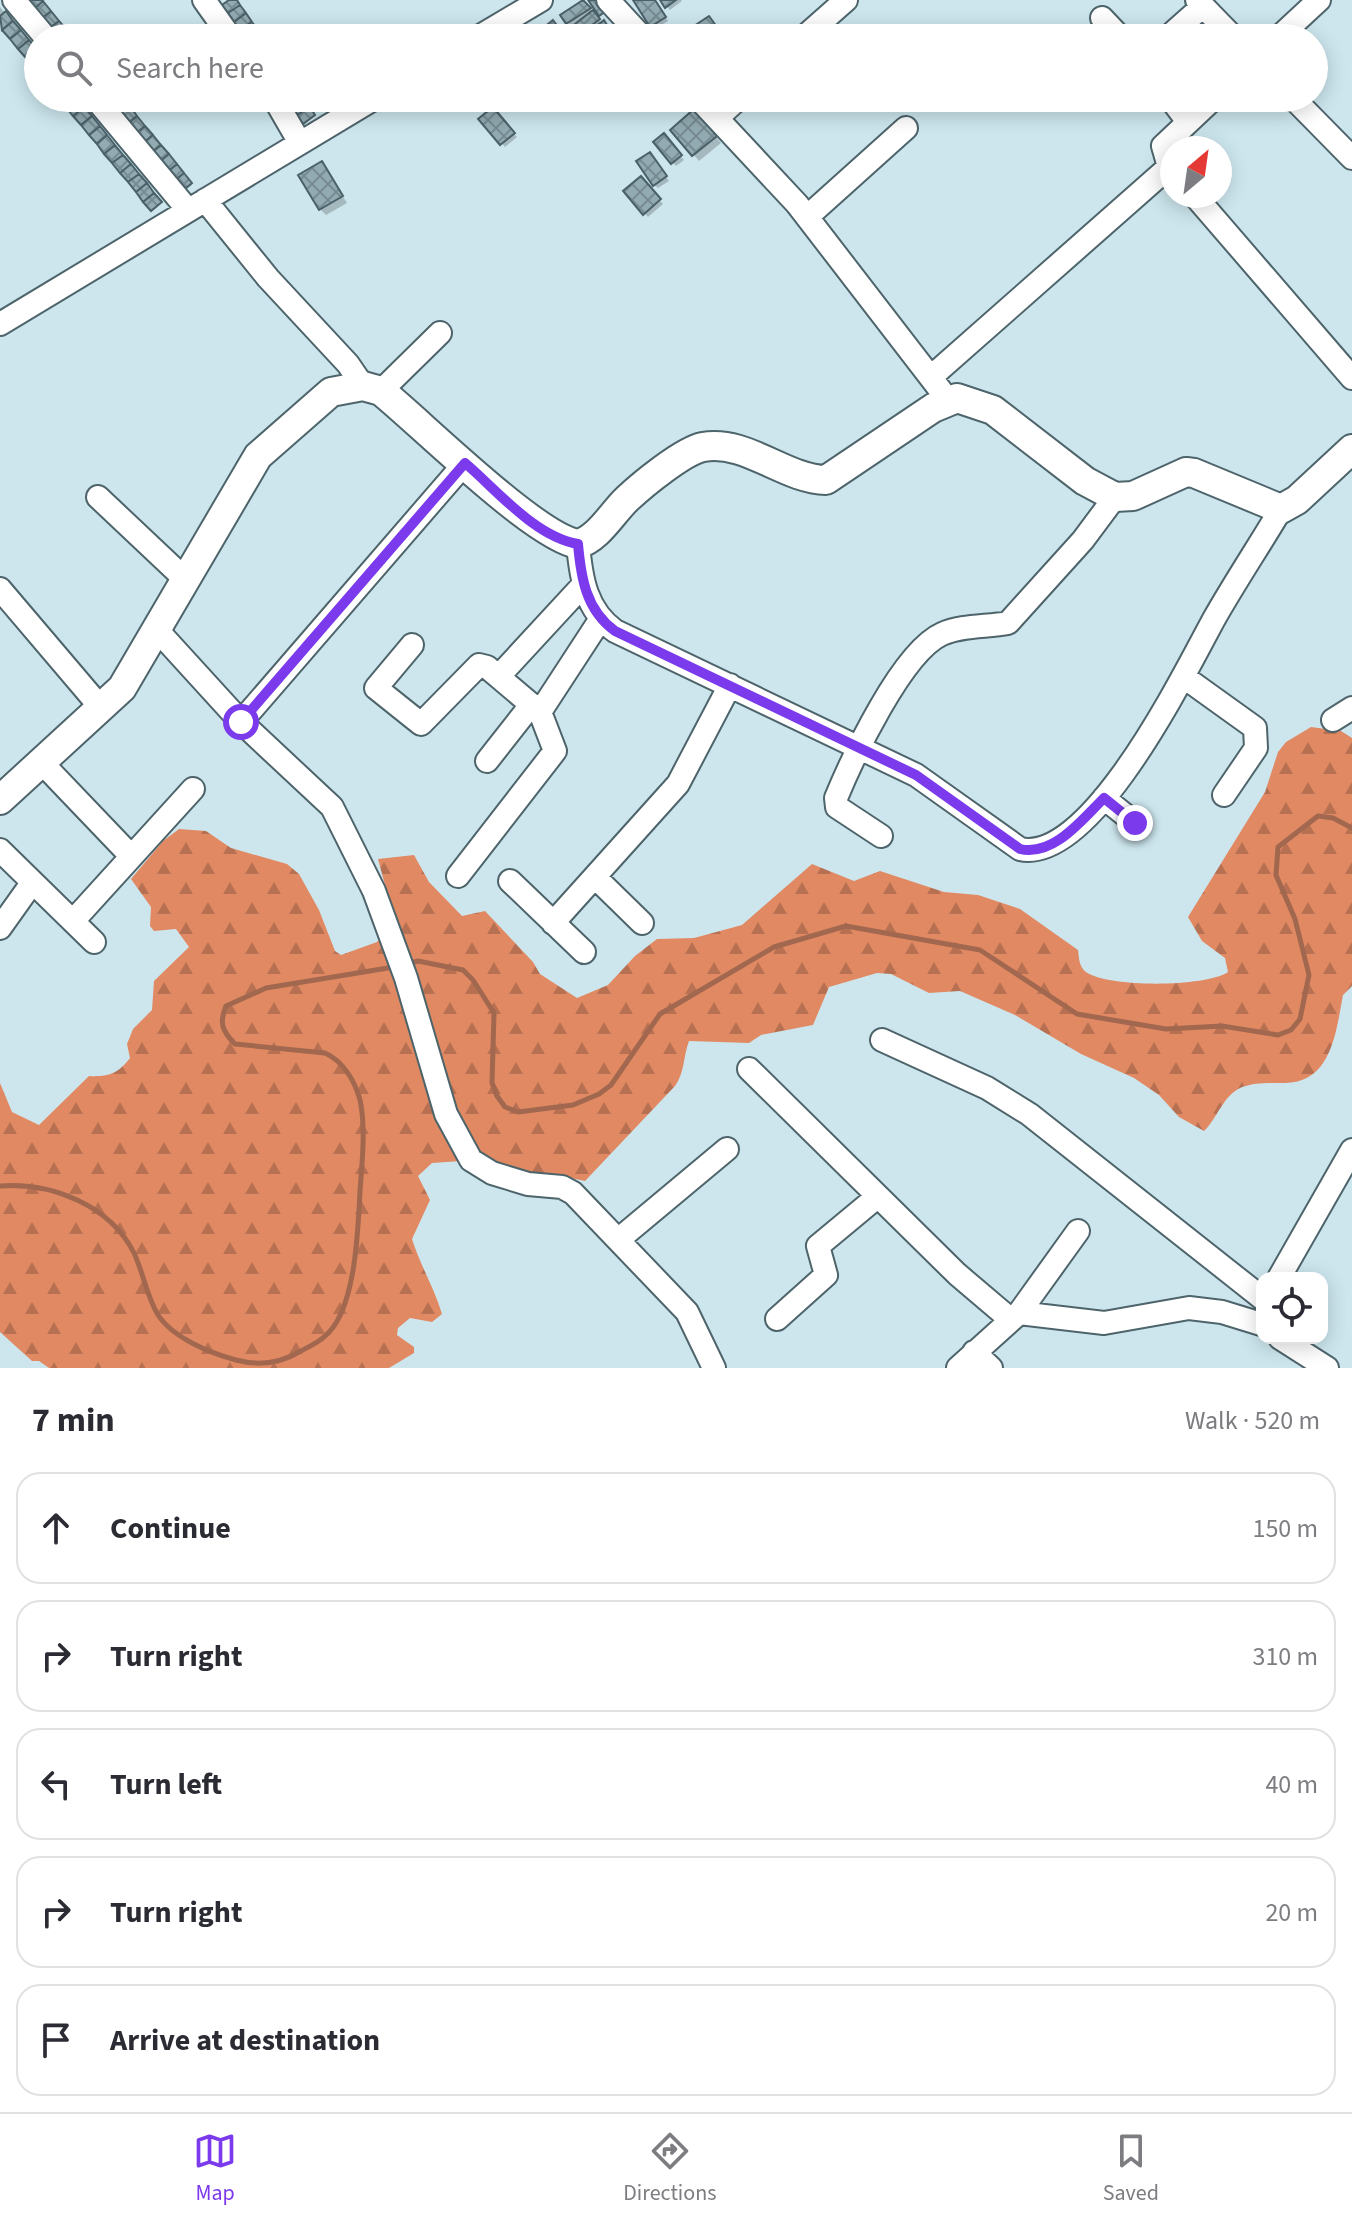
<!DOCTYPE html>
<html lang="en">
<head>
<meta charset="utf-8">
<style>
  :root { --surface:#fff; --page:#f7f7f7; --text:#2b2b33; --muted:#7c7c81; --line:#e1e1e2; --accent:#7c3aed }
  body { margin:0; font-family:"Source Sans 3",sans-serif; background:var(--page); color:var(--text) }
  .controls { position:absolute; right:24px; bottom:24px; display:grid; overflow:hidden; border-radius:16px; box-shadow:0 4px 20px #0003 }
  .controls button { width:72px; height:72px; display:grid; place-items:center; padding:0; border:0; border-bottom:2px solid var(--line); background:var(--surface); color:var(--text); font:40px sans-serif }
  .compass { position:absolute; left:1160px; top:136px; width:72px; height:72px; border-radius:50%; background:var(--surface); box-shadow:0 4px 20px #0003; rotate:29deg }
  .stop { position:absolute; width:24px; height:24px; margin:-18px; border:6px solid #7c3aed; border-radius:50%; background:#fff }
  .stop.end { background:#7c3aed; border-color:#fff; box-shadow:0 2px 8px #0008 }
  .list { margin:0; padding:0; list-style:none }
  h2 { display:flex; justify-content:space-between; align-items:center; height:104px; margin:0; padding:0 32px; font-size:34px }
  h2 small { font-size:26px; font-weight:400; color:var(--muted) }
  .list li { display:grid; grid-template-columns:52px 1fr auto; gap:24px; align-items:center; box-sizing:border-box; height:112px; margin:0 16px 16px; padding:0 16px; border:2px solid var(--line); border-radius:24px }
  .list b { display:block; font-size:30px; white-space:nowrap }
  .list em { font-size:26px; font-style:normal; color:var(--muted) }
  .icon { flex:none; width:44px; height:44px; fill:none; stroke:currentColor; stroke-width:2; stroke-linecap:round; stroke-linejoin:round }
  .map { position:relative; flex:none; width:1352px; height:1368px; overflow:hidden }
  .search { position:absolute; background:var(--surface); box-shadow:0 4px 20px #0003; left:24px; right:24px; top:24px; height:88px; display:flex; align-items:center; gap:20px; box-sizing:border-box; padding:0 28px; border-radius:44px; color:var(--muted); font-size:30px }
  .sheet { height:744px; background:var(--surface) }
  nav { display:flex; justify-content:space-around; align-items:center; box-sizing:border-box; height:112px; border-top:2px solid var(--line); background:var(--surface); font-size:22px; color:var(--muted) }
  nav a { display:grid; justify-items:center; gap:4px }
  nav .on { color:var(--accent) }
  .map>svg:first-child { display:block }
  .forest { fill:url(#forest-firs) }
  .shadow { fill:#0003 }
  .lines { fill:none; stroke-linecap:round; stroke-linejoin:round }
  .stream { stroke:#a2684f; stroke-width:5 }
  .building { fill:url(#building-cross-hatch); stroke:#4b6169; stroke-width:2 }
  .minor-casing { stroke:#4e646b; stroke-width:26 }
  .major-casing { stroke:#4e646b; stroke-width:32 }
  .minor { stroke:#fff; stroke-width:22 }
  .major { stroke:#fff; stroke-width:28 }
  .route { stroke:#7c3aed; stroke-width:10 }
</style>
</head>
<body>
<div class="map">
<svg width="1352" height="1368" viewBox="0 0 1352 1368">
  <defs>
    <pattern id="forest-firs" width="22" height="20" patternUnits="userSpaceOnUse" patternTransform="scale(2)"><rect width="22" height="20" fill="#e18962"/><path d="M5 1l3.5 6h-7zM16 11l3.5 6h-7z" fill="#b77152"/></pattern>
    <pattern id="building-cross-hatch" width="8" height="8" patternUnits="userSpaceOnUse" patternTransform="scale(2)"><rect width="8" height="8" fill="#92aab2"/><path d="M0 0l8 8M0 8l8-8" fill="none" stroke="#778b92"/></pattern>
  </defs>
  <rect width="100%" height="100%" fill="#cde6ee"/>
  <path class="forest" d="M1311,727L1341,731L1352,738V986L1343,995C1336,1031 1332,1084 1283,1083C1269,1083 1253,1082 1240,1088C1223,1096 1217,1119 1204,1131L1179,1117L1159,1095L1134,1078L1081,1054L1015,1015L960,991L929,993L891,974L877,973L829,987L813,1025L761,1035L749,1043L689,1041C683,1057 685,1072 675,1086L585,1181L557,1175L525,1174L476,1160L432,1163L418,1176L430,1200L412,1239C420,1265 434,1287 442,1314L432,1322L410,1318L398,1328L397,1335L414,1347V1353L389,1368H49L39,1361H32L0,1332V1083L12,1112L39,1125L89,1076C108,1077 118,1074 130,1058L127,1044L133,1029L152,1010L154,981L189,947L176,929L154,931L150,926L151,907L131,879L163,841L179,829L206,831L231,848L287,864L299,874L319,910L335,951L341,955L377,942L395,922L378,859L414,855L429,882L462,916L485,911L533,962L540,974L577,998L608,985L635,956L657,939L694,938L742,925L812,864L854,881L880,871L944,892L978,895L1020,909L1078,950C1079,958 1079,967 1086,972C1109,988 1206,987 1228,972L1225,958L1202,941L1188,917L1265,792L1278,752L1286,742Z"/>
  <path class="shadow" d="M635,0H654L668,21L655,29Z
    M662,0H681L682,1L670,10Z
    M584,1L602,24L617,38L578,35L563,16Z
    M0,7L38,54V70L0,23Z
    M556,26L567,38H544Z
    M107,98H120L192,185L184,191Z
    M493,109L517,137L505,147L481,119Z
    M700,118L721,143L699,161L673,130Z
    M663,136L684,160L676,166L655,142Z
    M653,158L669,181L658,188L654,185Z
    M322,164L347,203L326,215L320,209Z
    M641,179L663,204L648,217L625,192Z"/>
  <g class="lines">
    <path class="stream" d="M407,964L418,961L463,970L473,980L494,1013L492,1083L497,1096L505,1107L518,1112L573,1105L599,1094L611,1085L660,1014L774,947L846,926L980,950L1077,1014L1166,1029L1222,1026L1278,1035L1291,1030L1300,1019L1309,975L1295,919L1276,875L1278,847L1318,816L1333,818L1352,828
      M0,1186C51,1182 110,1205 134,1253C143,1272 147,1297 158,1315C173,1338 210,1353 236,1360C259,1366 279,1364 299,1352C308,1347 318,1343 325,1336C356,1311 358,1228 360,1191C362,1163 366,1128 360,1100C355,1081 343,1061 325,1053L235,1044C222,1031 219,1023 226,1006L266,988L394,967"/>
  </g>
  <path class="building" d="M25,0H42L43,1L33,10Z
    M229,0H237L240,5L228,13L222,5Z
    M583,0L591,8L566,24L560,15Z
    M588,0H605L610,8L599,16Z
    M633,0H655L666,17L650,27Z
    M660,0H676L665,8Z
    M43,1L51,11L40,20L33,10Z
    M240,5L246,13L234,22L228,13Z
    M593,10L600,19L576,37L570,28Z
    M6,11L13,21L2,30L0,16Z
    M51,11L59,21L48,29L40,20Z
    M246,13L252,22L239,30L234,22Z
    M709,16L722,34L716,38H703L694,26Z
    M553,20L562,32L554,38H541L537,33Z
    M604,20L615,38H581Z
    M13,21L21,30L10,39L2,30Z
    M59,21L67,30L55,38L48,29Z
    M252,22L258,30L245,38L239,30Z
    M522,23L530,33L523,38H501Z
    M21,30L29,40L18,49L10,39Z
    M67,30L73,38H57Z
    M258,30L263,38H246Z
    M29,40L37,49L26,58L18,49Z
    M37,49L38,65L34,68L26,58Z
    M58,98H75L65,106Z
    M77,98L84,107L73,116L65,106Z
    M123,98L130,106L118,115L111,106Z
    M285,98H304L291,107Z
    M304,98L310,107L297,115L291,107Z
    M130,106L137,116L126,125L118,115Z
    M84,107L92,116L81,125L73,116Z
    M310,107L315,115L303,124L297,115Z
    M493,107L515,133L500,145L478,119Z
    M694,109L717,136L692,156L670,130Z
    M92,116L100,126L89,135L81,125Z
    M137,116L145,126L134,135L126,125Z
    M100,126L107,135L97,144L89,135Z
    M145,126L153,135L142,144L134,135Z
    M664,133L682,155L671,164L653,142Z
    M107,135L115,145L104,154L97,144Z
    M153,135L161,145L150,154L142,144Z
    M115,145L123,155L112,163L104,154Z
    M161,145L169,154L158,163L150,154Z
    M650,152L667,176L653,186L636,161Z
    M169,154L177,164L166,173L158,163Z
    M123,155L131,164L120,173L112,163Z
    M322,161L343,196L319,210L298,175Z
    M131,164L139,174L128,182L120,173Z
    M177,164L184,173L173,182L166,173Z
    M184,173L192,183L181,192L173,182Z
    M139,174L147,183L136,192L128,182Z
    M641,176L661,199L643,215L623,191Z
    M147,183L154,193L143,202L136,192Z
    M154,193L162,202L151,211L143,202Z"/>
  <g class="lines">
    <g class="minor-casing">
      <path id="minor" d="M14,0L46,38
        M204,0L231,38
        M608,0L643,38
        M1197,0L1234,38
        M1102,18L1121,38
        M477,38L541,0
        M803,38L846,0
        M1167,38L1203,6
        M1278,38L1319,0
        M95,98L188,210
        M274,98L300,143
        M698,98L797,204L948,400
        M1170,98L1188,122
        M1293,98L1352,158
        M717,118L739,98
        M1169,167L1163,146L1214,98
        M1195,196L1352,378
        M205,200L268,278L348,364L363,386
        M807,217L906,128
        M0,324L375,98
        M931,377L1169,167L1172,170
        M381,391L440,333
        M465,463L241,722L332,807L374,891L406,978L446,1114L471,1160L492,1173L528,1184L562,1187L573,1193L687,1312L714,1368
        M98,497L187,581
        M578,544C581,579 586,610 615,631L916,775L1020,849C1091,865 1185,672 1214,619C1235,582 1259,546 1281,509
        M0,589L102,709
        M158,631L241,722
        M412,645L376,688L421,724L479,665L487,667L540,712
        M499,676L584,584
        M1184,677L1255,728L1256,748L1224,795
        M1333,720L1352,708
        M487,761L531,705
        M43,764L131,856
        M1104,798L1135,823
        M881,836L837,807L836,798C853,757 902,652 942,634C962,625 987,627 1008,623L1083,540L1115,497
        M0,850L94,942
        M458,876L555,751L540,712L600,620
        M595,877L642,923
        M510,881L584,952
        M73,921L193,789
        M553,923L678,784L730,685
        M0,928L32,883
        M882,1040L987,1088L1029,1114L1262,1298
        M749,1069L957,1274L1010,1319
        M618,1240L727,1149
        M1279,1278L1352,1150
        M1019,1313L1078,1231
        M777,1319L826,1275L818,1246L877,1197
        M1280,1338L1327,1368
        M974,1352L991,1368
        M958,1368L1019,1313L1104,1323L1189,1308L1222,1312L1261,1324"/>
    </g>
    <g class="major-casing">
      <path id="major" d="M0,800L122,688L258,456L331,392L363,386L381,391C423,425 535,537 578,544C598,539 613,512 627,499C642,485 683,451 703,447C746,439 784,479 826,480L933,408L957,398L993,410L1085,481L1115,497L1133,496L1186,472L1194,473L1281,509L1297,500L1352,449"/>
    </g>
    <use href="#minor" class="minor"/>
    <use href="#major" class="major"/>
  </g>
  <g class="lines">
    <path class="route" d="M241,722L465,463C497,490 535,537 578,544C581,578 586,610 615,631L916,775L1020,849C1053,857 1082,820 1104,798L1135,823"/>
  </g>
</svg>
<div class="controls">
<button><svg class="icon" aria-label="locate" viewBox="0 0 24 24"><circle cx="12" cy="12" r="6"/><path d="M12 2v4M12 18v4M2 12h4M18 12h4"/></svg></button>
</div>
<svg class="compass" viewBox="-18 -18 36 36"><path d="M0-13l5 13h-10z" fill="#e53935"/><path d="M0 13l5-13h-10z" fill="#7c7c81"/></svg>
<div class="stop" style="left:241px;top:722px"></div>
<div class="stop end" style="left:1135px;top:823px"></div>
<div class="search"><svg class="icon" aria-label="search" viewBox="0 0 24 24"><circle cx="10" cy="10" r="6"/><path d="M15 15l6 6"/></svg>Search here</div>
</div>
<section class="sheet">
<h2>7 min<small>Walk · 520 m</small></h2>
<ul class="list">
<li><svg class="icon" aria-label="ahead" viewBox="0 0 24 24"><path d="M12 20V5M6 11l6-6 6 6"/></svg><div><b>Continue</b></div><em>150 m</em></li>
<li><svg class="icon" aria-label="right" viewBox="0 0 24 24"><path d="M7 20v-9h11M14 6l5 5-5 5"/></svg><div><b>Turn right</b></div><em>310 m</em></li>
<li><svg class="icon" aria-label="left" viewBox="0 0 24 24"><path d="M17 20v-9H6M10 6l-5 5 5 5"/></svg><div><b>Turn left</b></div><em>40 m</em></li>
<li><svg class="icon" aria-label="right" viewBox="0 0 24 24"><path d="M7 20v-9h11M14 6l5 5-5 5"/></svg><div><b>Turn right</b></div><em>20 m</em></li>
<li><svg class="icon" aria-label="arrive" viewBox="0 0 24 24"><path d="M6 21V4h12l-3 4 3 4H6"/></svg><div><b>Arrive at destination</b></div></li>
</ul>
</section>
<nav>
<a class="on"><svg class="icon" aria-label="map" viewBox="0 0 24 24"><path d="M3 6l6-2 6 2 6-2v14l-6 2-6-2-6 2zM9 4v14M15 6v14"/></svg>Map</a>
<a><svg class="icon" aria-label="directions" viewBox="0 0 24 24"><path d="M12 3l9 9-9 9-9-9zM9 14v-3h6M13 9l2 2-2 2"/></svg>Directions</a>
<a><svg class="icon" aria-label="saved" viewBox="0 0 24 24"><path d="M7 4h10v16l-5-4-5 4z"/></svg>Saved</a>
</nav>
</body>
</html>
